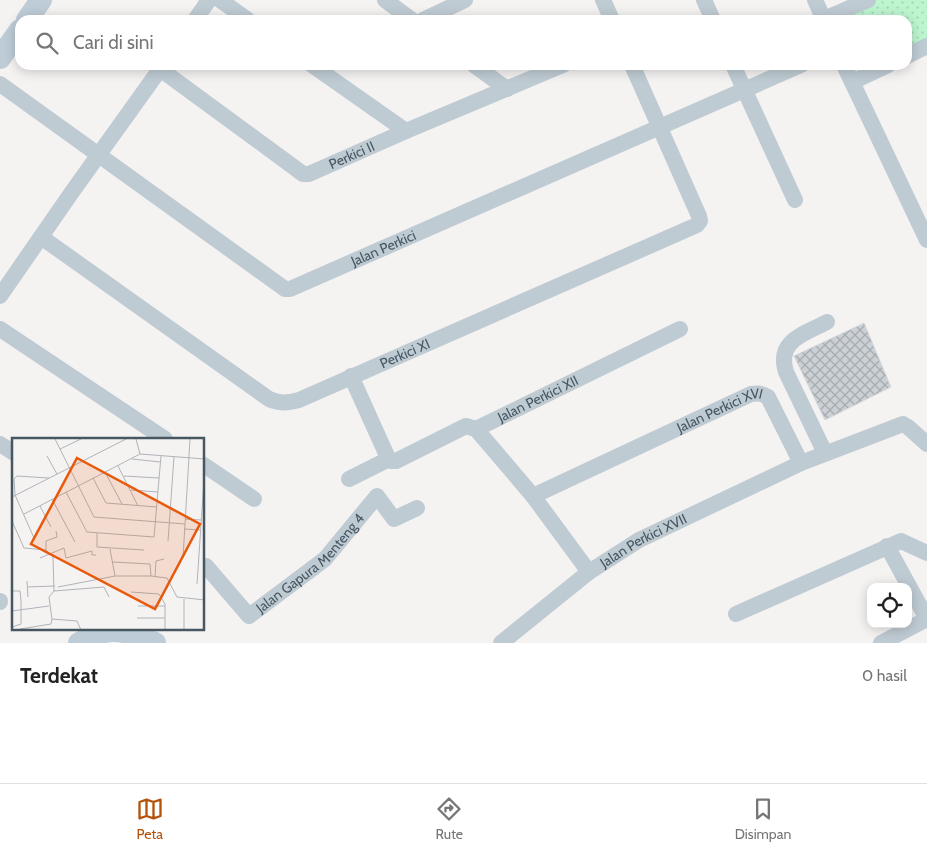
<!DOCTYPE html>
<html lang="id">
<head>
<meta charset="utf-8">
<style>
  :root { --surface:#fff; --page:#f2f2f2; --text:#222; --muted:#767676; --line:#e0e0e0; --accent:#b45309 }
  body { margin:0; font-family:Cabin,sans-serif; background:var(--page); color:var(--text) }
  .controls { position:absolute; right:15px; bottom:15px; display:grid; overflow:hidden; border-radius:10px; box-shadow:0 2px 12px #0003 }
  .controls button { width:45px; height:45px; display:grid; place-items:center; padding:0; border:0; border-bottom:1px solid var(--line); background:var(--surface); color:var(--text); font:25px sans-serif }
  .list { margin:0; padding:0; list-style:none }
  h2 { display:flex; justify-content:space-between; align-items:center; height:65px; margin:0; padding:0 20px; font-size:21px }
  h2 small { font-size:16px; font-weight:400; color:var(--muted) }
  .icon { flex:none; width:28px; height:28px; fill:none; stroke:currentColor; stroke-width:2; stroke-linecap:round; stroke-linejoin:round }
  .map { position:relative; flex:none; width:927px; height:643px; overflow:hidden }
  .search { position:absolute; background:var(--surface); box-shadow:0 2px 12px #0003; left:15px; right:15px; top:15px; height:55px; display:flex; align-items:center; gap:12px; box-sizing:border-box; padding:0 18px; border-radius:15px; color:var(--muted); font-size:19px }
  .sheet { height:140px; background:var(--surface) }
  nav { display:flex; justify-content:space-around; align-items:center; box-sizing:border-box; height:70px; border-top:1px solid var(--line); background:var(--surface); font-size:14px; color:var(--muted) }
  nav a { display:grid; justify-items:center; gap:2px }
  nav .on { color:var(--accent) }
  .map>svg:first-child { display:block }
  .grass { fill:url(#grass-dots) }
  .building { fill:url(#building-cross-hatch); stroke:#d6d9de }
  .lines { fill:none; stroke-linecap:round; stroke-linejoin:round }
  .street { stroke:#bfcbd3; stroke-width:16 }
  .secondary { stroke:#beccd7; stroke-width:22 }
  .labels { text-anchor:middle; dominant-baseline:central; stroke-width:4; stroke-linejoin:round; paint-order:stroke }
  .street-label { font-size:14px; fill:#475762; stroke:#fff }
  .inset-road { fill:none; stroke:#afb4b8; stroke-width:1 }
  .view { fill:#e8590c; fill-opacity:0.15; stroke:#e8590c; stroke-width:2.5 }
  .inset-edge { fill:none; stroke:#475762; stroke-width:2.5 }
</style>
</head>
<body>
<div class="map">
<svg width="927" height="643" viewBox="0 0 927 643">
  <defs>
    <pattern id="grass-dots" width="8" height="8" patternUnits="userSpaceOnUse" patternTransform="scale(1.25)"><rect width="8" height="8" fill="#bdf5cf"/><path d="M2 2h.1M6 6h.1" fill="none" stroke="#a4d4b4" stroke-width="1.8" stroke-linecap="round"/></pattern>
    <pattern id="building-cross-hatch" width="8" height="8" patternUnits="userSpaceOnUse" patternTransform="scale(1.25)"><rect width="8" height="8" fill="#cbd0d5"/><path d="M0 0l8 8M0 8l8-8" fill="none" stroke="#a7acb0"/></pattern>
  </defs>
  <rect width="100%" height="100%" fill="#f5f2f2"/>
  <path class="grass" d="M868,0H927V46L907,56V20H824Z"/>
  <path class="building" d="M864,323L891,387L825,420L794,356Z"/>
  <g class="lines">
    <g class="street">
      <path d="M220,0L248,20"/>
      <path d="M385,0L412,20"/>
      <path d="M603,0L612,20"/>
      <path d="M704,0L713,20"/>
      <path d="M815,0L824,20"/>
      <path d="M824,19L868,0"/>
      <path d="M195,20L209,0"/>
      <path d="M423,20L465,0"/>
      <path d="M907,56L927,46"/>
      <path d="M312,65L406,131"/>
      <path d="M474,65L507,89"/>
      <path d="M733,65L795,200"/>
      <path d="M844,65L927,240"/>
      <path id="s1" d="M160,69L295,168L303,174H309L406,131L563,65"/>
      <path d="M852,82L888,65"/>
      <path id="s2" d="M0,84L285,289H290L801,65"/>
      <path id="s3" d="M41,237L269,399C281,404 287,403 299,400L697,225L700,221L699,216L632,65"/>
      <path d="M0,296L72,192L163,65"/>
      <path d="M0,329L165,439"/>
      <path d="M351,376L388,458L392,461H396L466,426L476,429L533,496L589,572"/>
      <path id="s4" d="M476,429L680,329"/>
      <path d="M0,444L14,453"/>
      <path d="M825,453L786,372C776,341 804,334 827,322"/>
      <path d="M204,465L254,499"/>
      <path d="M349,479L389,459"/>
      <path id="s5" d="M533,496L751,394C758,393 761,393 768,397L801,463"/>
      <path d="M887,546L927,619"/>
      <path id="s6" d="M204,568L206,566L249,616L325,559L377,496L394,519L417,508"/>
      <path d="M0,601V602"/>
      <path d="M736,614L901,541L927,553"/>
      <path id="s7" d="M501,643L589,572L639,540L801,463L903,424L908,427L927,444"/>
      <path d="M881,643L927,619"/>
    </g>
    <path class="secondary" d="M27,20L41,0
      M0,58L20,30
      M79,643C87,639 96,634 105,632C121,628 140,636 155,643"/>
  </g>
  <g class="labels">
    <g class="street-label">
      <text stroke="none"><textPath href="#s1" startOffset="230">Perkici II</textPath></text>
      <text stroke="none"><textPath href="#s2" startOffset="458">Jalan Perkici</textPath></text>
      <text stroke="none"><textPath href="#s3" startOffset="426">Perkici XI</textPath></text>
      <text stroke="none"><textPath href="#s4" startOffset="69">Jalan Perkici XII</textPath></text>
      <text stroke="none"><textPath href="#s5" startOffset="206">Jalan Perkici XVI</textPath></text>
      <text stroke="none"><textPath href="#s7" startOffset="176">Jalan Perkici XVII</textPath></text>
      <text stroke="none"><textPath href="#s6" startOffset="150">Jalan Gapura Menteng 4</textPath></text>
    </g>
  </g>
  <g transform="translate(12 438)">
    <rect width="192" height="192" fill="#f5f2f2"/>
    <path class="inset-road" d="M43,1L82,79L173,86M124,1L128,16M48,11L69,1M128,16L193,21M35,18L45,36M120,21L148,24M106,28L126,68M93,34L110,66M112,38L147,40M81,40L94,65L145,69M119,52L146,54M54,54L75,94L142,99L149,18M0,59L114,1M40,61L63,104M28,68L39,89M12,76L128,16M173,81L189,82M0,83L12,110L34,112L41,119L42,153L37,159L40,181L65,183L69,192M172,91L189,92M85,95V109L132,112M22,100L3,57L2,41L5,38L37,40M156,103L162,19M98,111L103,138M34,112V103L45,99L44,93M28,120L52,110L54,120L80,113V117H84M171,120L178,1M101,124L138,126L139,138M143,139L144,123L152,121M15,143L16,159M185,146L193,28M15,149L43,148M46,149L103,138H139L155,140L165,159L193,162M0,153H8L9,163V186L0,189M42,153L92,149L97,159M119,154L147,156L153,166V192M126,168H153M0,173L37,168M125,180H153M8,191L39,186L40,181M172,192V161"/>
    <path class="view" d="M65,20L188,86L143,171L19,106Z"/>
    <rect width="192" height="192" class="inset-edge"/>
  </g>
</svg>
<div class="controls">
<button><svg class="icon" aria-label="locate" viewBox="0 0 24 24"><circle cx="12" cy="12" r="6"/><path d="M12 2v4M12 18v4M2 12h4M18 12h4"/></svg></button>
</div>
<div class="search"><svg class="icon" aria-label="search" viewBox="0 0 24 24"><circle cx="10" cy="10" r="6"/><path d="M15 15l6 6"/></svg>Cari di sini</div>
</div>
<section class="sheet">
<h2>Terdekat<small>0 hasil</small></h2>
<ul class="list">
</ul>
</section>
<nav>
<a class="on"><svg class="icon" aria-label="map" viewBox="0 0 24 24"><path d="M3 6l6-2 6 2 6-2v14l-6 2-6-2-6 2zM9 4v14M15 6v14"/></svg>Peta</a>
<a><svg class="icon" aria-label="directions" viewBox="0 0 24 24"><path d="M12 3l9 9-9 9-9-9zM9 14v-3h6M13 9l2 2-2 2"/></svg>Rute</a>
<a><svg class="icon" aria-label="saved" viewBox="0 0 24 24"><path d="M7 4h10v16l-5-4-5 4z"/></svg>Disimpan</a>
</nav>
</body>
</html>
